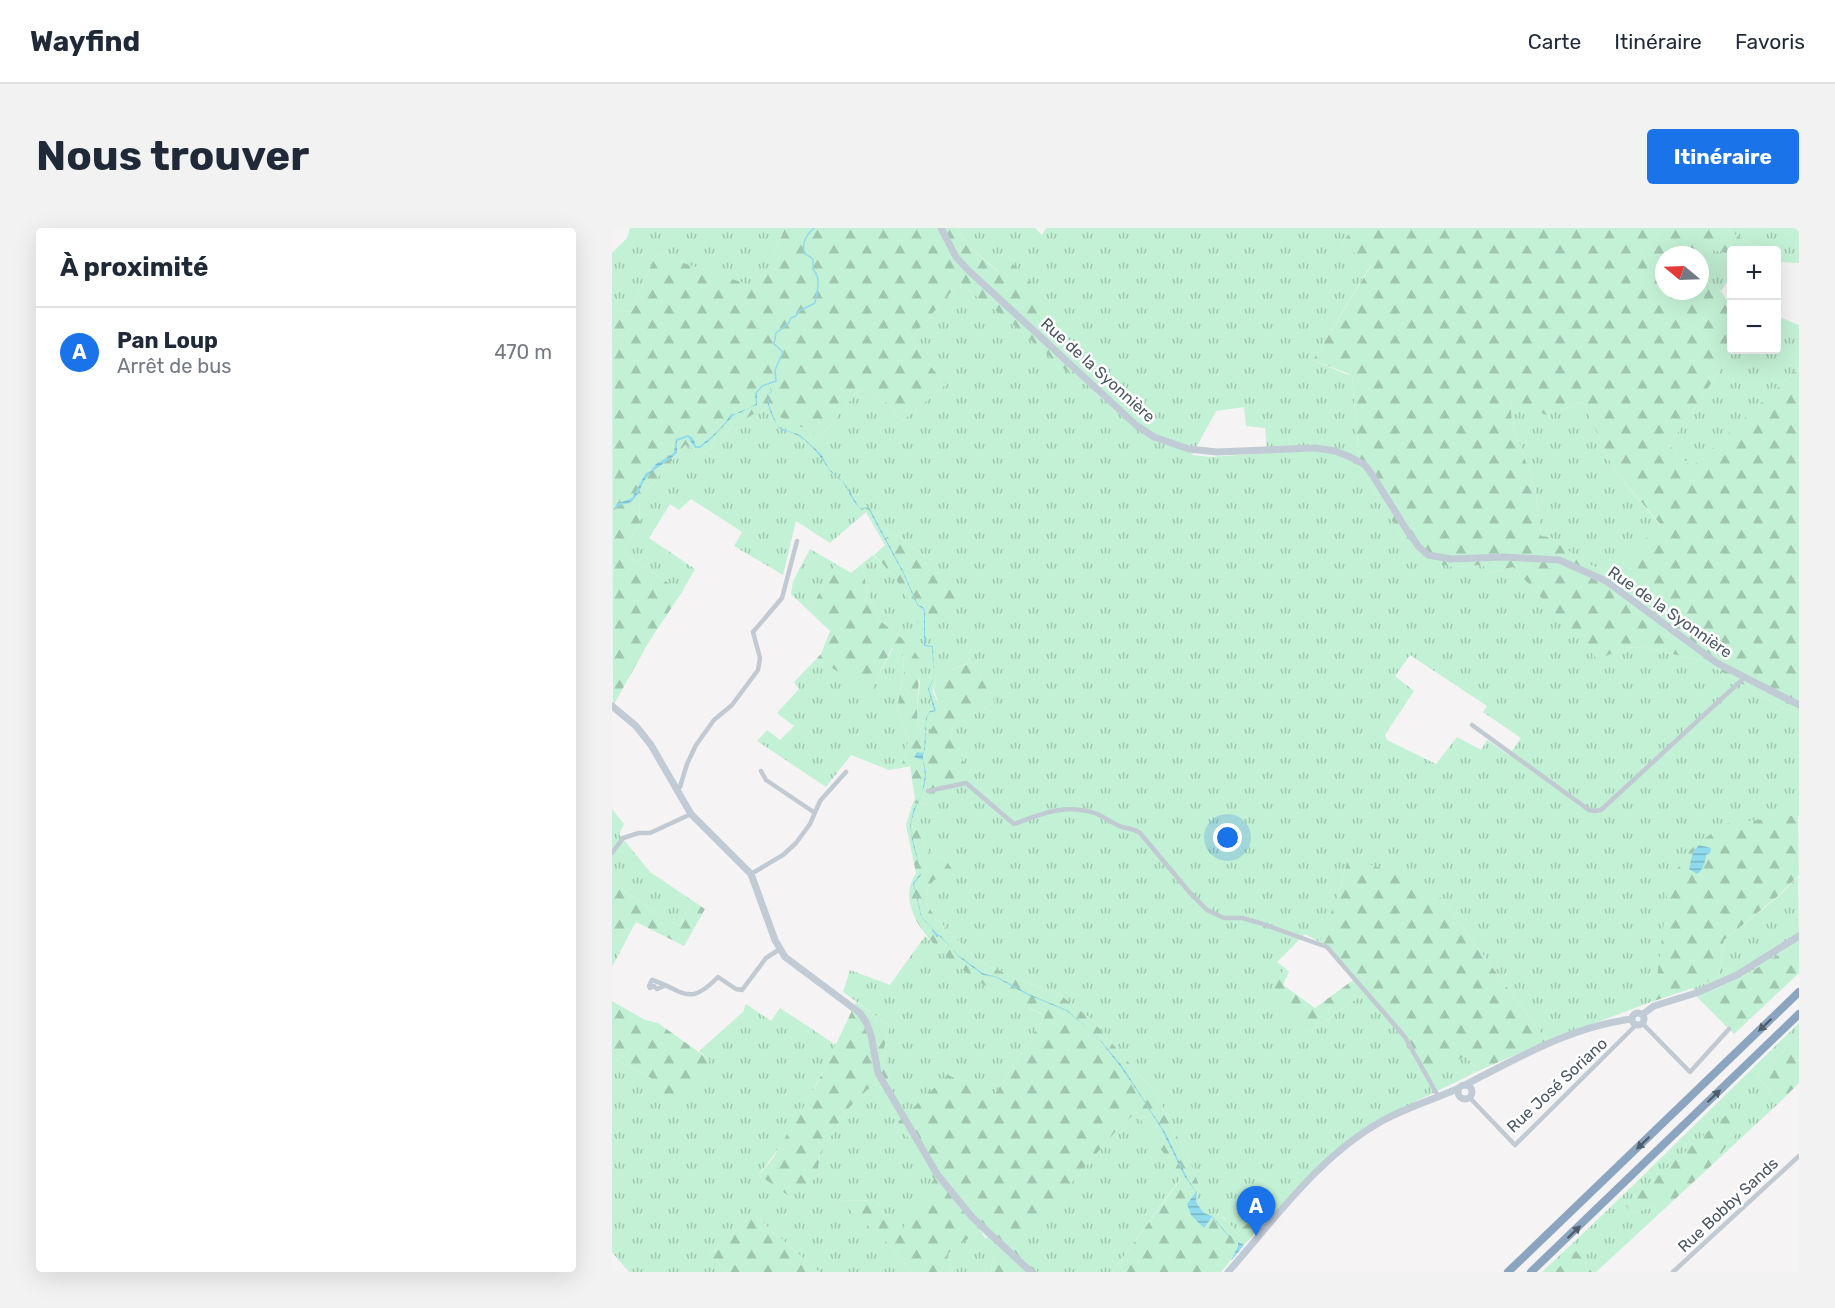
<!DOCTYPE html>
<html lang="fr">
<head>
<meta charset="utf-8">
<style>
  :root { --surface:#fff; --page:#f2f2f3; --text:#1f2937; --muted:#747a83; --line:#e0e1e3; --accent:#1a73e8 }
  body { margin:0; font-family:Rubik,sans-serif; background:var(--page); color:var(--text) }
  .controls { position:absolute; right:18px; top:18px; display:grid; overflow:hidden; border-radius:6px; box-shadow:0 6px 24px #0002 }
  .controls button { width:54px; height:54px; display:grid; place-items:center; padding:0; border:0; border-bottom:2px solid var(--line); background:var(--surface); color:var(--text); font:30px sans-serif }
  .compass { position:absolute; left:1043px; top:18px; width:54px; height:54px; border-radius:50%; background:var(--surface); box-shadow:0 6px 24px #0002; rotate:289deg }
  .you { position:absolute; left:616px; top:610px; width:21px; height:21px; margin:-15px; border:4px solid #fff; border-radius:50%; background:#1a73e8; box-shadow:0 0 0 9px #1a73e833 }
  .badge { display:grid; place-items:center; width:39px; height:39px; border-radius:50%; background:var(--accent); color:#fff; font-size:20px; font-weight:700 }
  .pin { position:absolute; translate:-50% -50px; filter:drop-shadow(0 2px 3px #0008) }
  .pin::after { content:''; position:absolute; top:32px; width:21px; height:18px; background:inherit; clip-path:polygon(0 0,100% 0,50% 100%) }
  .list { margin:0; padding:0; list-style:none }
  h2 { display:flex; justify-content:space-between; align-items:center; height:78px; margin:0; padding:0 24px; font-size:26px }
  h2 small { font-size:20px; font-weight:400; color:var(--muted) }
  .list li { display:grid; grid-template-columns:39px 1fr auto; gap:18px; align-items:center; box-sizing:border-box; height:90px; padding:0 24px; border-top:2px solid var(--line) }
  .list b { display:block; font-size:22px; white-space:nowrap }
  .list p { margin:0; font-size:20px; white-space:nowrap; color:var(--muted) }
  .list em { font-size:20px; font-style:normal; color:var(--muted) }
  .map { position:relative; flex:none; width:1187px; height:1044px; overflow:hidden; border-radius:6px }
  header { display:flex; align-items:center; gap:36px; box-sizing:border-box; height:84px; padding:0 30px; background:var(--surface); border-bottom:2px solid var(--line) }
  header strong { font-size:28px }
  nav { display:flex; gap:33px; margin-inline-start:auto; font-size:21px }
  .intro { display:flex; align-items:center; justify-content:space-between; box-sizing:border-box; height:144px; padding:0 36px }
  h1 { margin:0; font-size:42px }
  .button { padding:15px 27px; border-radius:6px; background:var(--accent); color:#fff; font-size:21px; font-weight:700 }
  main { display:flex; gap:36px; padding:0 36px }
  aside { flex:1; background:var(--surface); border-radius:6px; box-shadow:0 6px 24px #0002 }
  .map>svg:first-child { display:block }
  .grass { fill:url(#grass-tufts); fill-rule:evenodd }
  .forest { fill:url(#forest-firs); fill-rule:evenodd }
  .water { fill:url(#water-rules) }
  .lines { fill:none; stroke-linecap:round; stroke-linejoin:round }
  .stream { stroke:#90daee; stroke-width:1.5 }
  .street { stroke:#c1cad2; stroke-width:4.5 }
  .secondary { stroke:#c1cbd6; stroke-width:7 }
  .highway { stroke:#8ba5c1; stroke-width:8 }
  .oneway { fill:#505e6b }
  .labels { text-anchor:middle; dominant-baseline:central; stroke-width:5; stroke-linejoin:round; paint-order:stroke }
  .street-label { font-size:16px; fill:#4a5661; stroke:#fff }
</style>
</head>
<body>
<header>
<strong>Wayfind</strong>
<nav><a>Carte</a><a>Itinéraire</a><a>Favoris</a></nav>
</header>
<div class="intro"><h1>Nous trouver</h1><a class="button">Itinéraire</a></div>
<main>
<aside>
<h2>À proximité<small></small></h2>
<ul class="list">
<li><span class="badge">A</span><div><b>Pan Loup</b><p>Arrêt de bus</p></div><em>470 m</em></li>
</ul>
</aside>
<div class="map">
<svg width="1187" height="1044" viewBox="0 0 1187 1044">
  <defs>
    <pattern id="grass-tufts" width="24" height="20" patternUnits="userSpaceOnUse" patternTransform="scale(1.5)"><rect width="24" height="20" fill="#c3f1d5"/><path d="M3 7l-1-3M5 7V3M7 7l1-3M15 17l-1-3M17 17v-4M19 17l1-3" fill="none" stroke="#a0c6b0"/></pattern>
    <pattern id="forest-firs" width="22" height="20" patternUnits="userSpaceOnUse" patternTransform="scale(1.5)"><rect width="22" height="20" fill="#c3f1d5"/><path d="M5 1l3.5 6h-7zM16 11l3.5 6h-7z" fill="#a0c6b0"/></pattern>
    <pattern id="water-rules" width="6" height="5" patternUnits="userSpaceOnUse" patternTransform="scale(1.5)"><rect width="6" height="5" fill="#90daee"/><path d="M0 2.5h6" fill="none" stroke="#78b4c4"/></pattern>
  </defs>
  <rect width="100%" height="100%" fill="#f5f3f3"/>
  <path class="grass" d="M18,0H173L147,61L44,26L19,84L7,83L0,78V25L15,10Z
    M346,0H423L430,7L434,0H741L730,15L759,37L701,132L734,146L740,147L748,241L795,317L841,339L871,337L878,345L901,339L986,431L1011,420L1030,419L1091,433L1173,481L1187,484V588H1185L1043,766L1039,774L935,813L826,666L736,629L729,659L710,713L708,714L693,706L665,734L673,740L655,772L697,805L755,763L854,828L866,843C823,865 776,884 737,913C704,937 678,967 651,997L642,989L625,1005L613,990L601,989L592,985L586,977L584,973L587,957L579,936L544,866L479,791L447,766L405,751L365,732L327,693L316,679L314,671L315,661L322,652L342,644L332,630L318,625L311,615L305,601L294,597L301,575L315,577L324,556L345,524L338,507L341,498L383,475L360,434C346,439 319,445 321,465C322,469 327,473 327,478C328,487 321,498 318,505L306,499L305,481L308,454L298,417L267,392L256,367L250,336L261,327L284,350L294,363L307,395L322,335L282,305L270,312L254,284L218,315L184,293L171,347L122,318L130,304L79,271L67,282L58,276L37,310L83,341L70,364L10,324L28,295L27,272L73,217L93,225L120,199L150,180L209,208L248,160L274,174L290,193L333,157L298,111L347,55L392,89L459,146L386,43L354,16ZM632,179L634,198L653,200L655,225L598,229L580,227L604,183ZM798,427L875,478L871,484L909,510L897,527L875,512L869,522L845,509L824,536L775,512L773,507L802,463L783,448Z
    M1112,0H1187V35L1165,34L1164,22H1149Z
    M1091,20L1119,26V47L1109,63L1105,58L1088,53V27H1077Z
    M1165,88L1187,97V140L1080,240L1057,217L1122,122H1164Z
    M898,171L934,187L971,174L1002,242L1048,297L999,347L970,333L938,309L929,308L923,259L900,195Z
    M198,321L224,336L197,383L179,366L181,353Z
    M281,420L291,426L292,444L285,480L297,511L289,540L277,542L239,527L214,559L145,513L155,502L168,512L182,498L165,485L187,461L182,454L205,430L258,464Z
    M0,581L12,596L7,606L38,644L81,673L67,698L41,684L0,653Z
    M1186,649L1187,714L1137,745L1086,770L1081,760L1106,749L1112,712L1166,669Z
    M0,701H12L19,703L0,739Z
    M313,708L351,742L380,761L433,788L381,869L323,951L288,1006L273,988L265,973L227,972L280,1019L299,1044H207L141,986L97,1028L117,1044H17L0,1024V829L50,856L98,832L87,823L131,784L134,776L159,793L168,780L224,817C202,862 179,908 147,946L177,967L205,949L208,925L237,880L255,862L277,850L272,820L278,798L231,764L238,742L278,757Z
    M1187,795V808L1145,848L1167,875L1102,935L1131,896L1050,946L1013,977L1020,985L1061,973L984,1044H980L964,1024L942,1044H930C1017,963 1101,878 1187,795Z
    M524,884L569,950L500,1044H425L402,1021L503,904Z
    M368,1002L384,1027L379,1038L380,1044H336L339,1037L334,1027Z"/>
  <path class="forest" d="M173,0H346L354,16L385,43L395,31L412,46L468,135L458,146L392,89L347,55L298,111L333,157L290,193L274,174L248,160L209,208L150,181L120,199L93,225L73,217L27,272L28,295L10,324L70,364L38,412L1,478L0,78L7,83L19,84L44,26L147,60Z
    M741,0H1112L1149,22H1120L1119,26L1091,20L1077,27H1052V63H1088V53L1105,58L1119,78L1120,122H1122L1057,217L1080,239L1187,140V484L1173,481L1091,433L1030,419L1011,420L986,432L901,339L878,345L870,337L841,339L812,332L795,317L748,241L740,147L701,132L759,38L730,15ZM898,172L934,187L971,174L1002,242L1048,296L999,347L970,333L938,309L929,308L923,259L900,195Z
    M282,305L322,335L350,374L326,391L306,395C294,362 286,352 262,327L273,317L270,312Z
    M224,336L239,345L250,336L256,367L267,392L298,417L308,432L305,481L306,499L317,505C321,498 328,486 327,478C326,466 314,460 329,447C336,441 351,438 360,434L383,475L341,498L338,507L359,549L324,556L322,569L315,577L301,575L303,571L298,538L289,540L297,511L285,480L292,444L291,426L280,420L258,465L205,430L209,426L218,403L197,383Z
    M1186,587L1187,647L1166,668L1112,712L1106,749L1081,760L1039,774L1043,766L1057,653L1079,621L1112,596Z
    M294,597L305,601L311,615L318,625L332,630L343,645L322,652L315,661L314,671L316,679L327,693L365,732L405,751L447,766L479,791L544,866L579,936L587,957V964L584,965L579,987L613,990L625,1005L642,989L651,997L632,1017L626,1013C626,1025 617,1035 609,1044H500L569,951L524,884L503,904L403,1021L425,1044H380L379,1038L384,1027L369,1020L375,1009L368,1002L334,1027L339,1037L336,1044H299L280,1019L226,972L265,973L273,988L288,1005L322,951L286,894L336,847L381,869L433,788C416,778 396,771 379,761C346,741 275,689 304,645Z
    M736,629L810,655L826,666L935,813L866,843L854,828L815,845L794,808L755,763L697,805L654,772L673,740L677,744L671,757L703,780L744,750L708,714L729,659Z
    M0,653L41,684L67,698L81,673L93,681L72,718L24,694L19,703L12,701H0Z
    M1187,714V745L1122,806L1086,770L1137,745Z
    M0,773L33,792L46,795L98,832L62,883L46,871L50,856L0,829Z
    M244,774L278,798L272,820L277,850L255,862L237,880L208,925L205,949L177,968L147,947L161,930L205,856Z
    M1187,808V855L1167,875L1145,848Z
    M1120,882L1131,896L1102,935L1061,973L1020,985L1013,977Z
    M141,986L207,1044H117L97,1028Z
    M964,1023L980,1044H942Z"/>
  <path class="water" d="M158,158L160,164L156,166L157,177L165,197L168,200L188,207L209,226L217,241L233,256L247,279L250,281L253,279L258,281L292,345L306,377L311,379L313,383V417L321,418L322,449L317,461L324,483L318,484C311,494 315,508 313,520C313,522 311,527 311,529C311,535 314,541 314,547C313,567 299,582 299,600C299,615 306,631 309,645V647L302,656L310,690L346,727L372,746L383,748L421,768L455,782L490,814L510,838L554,906L575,950L585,965L584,973L586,977L592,985L600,988L618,1009L632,1017L619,1033L626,1018V1013L617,1009L600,989L592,1000L579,987L575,976L584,964L573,949L550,902L532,873L508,838L486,810L455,783L416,767L383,749L371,747L347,729L328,707L325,709L320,703L321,701L309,688L301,655L309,645L298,599L301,583L310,565L313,547L311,532L302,529L305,524L311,525L312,523L314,490L318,483L322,482L316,461L322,449L320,419L312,418V383L310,380L305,377L292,347L257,282L253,280L250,282C242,276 237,264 232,256C227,249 219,246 215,239C207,225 188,202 170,203C165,199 157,183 156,176C156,173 156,170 155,166L159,164Z
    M145,164V177C137,180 124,184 119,190C109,200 100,212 88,220H83L76,209L65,213V225C54,235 45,238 35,249C29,256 27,267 20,273C11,279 7,274 0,285L5,276L20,270L34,245L38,244L44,236L62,225L64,211L76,207L81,210L84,218H88C102,207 110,200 119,186L128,185L144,176L143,165Z
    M1087,617L1099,620L1098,625L1094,627C1094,632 1090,644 1085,646L1077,641L1081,624Z"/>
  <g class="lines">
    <path class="stream" d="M145,164L150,158L164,153L163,142L171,124L162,116L164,105L176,96L179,90L184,88L187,83L203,75C205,62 210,52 201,41V31L192,25C190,15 195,6 202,0"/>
    <path class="street" d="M860,497L977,582L983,583L989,582L1132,450
      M149,543L154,552L203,585
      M65,561L68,559L75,536L84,517L102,492L120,477L146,442L148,430L141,404L170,370L185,313
      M316,563L354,555L402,596C431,585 455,575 485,586C494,590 501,596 510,599C517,601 521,600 528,605L579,666L595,682L612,690H630L648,695L715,719L793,809L826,868
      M0,625L11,610L27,605H38L79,586
      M139,646L171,627L184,615L198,596L208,573L234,544
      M52,758L45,761L42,758L38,760L37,758L40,752C72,762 76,780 106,749L124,761L130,762L154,730L168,721
      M1031,796L1078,844L1117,801
      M858,870L903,917L1024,797
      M1061,1044L1187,928"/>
    <path class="secondary" d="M329,0L344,29L356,42L524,197L542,209L577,221L605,224L704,220L723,223L738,229L753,237L761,248L796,304L807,319L816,327L839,331L891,329L947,332L994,353L1105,435L1187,477
      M0,478L24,498L39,517L79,586L139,646L163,712L173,729L248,785L254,794L259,807L266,845L325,946L360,989L419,1044
      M1020 791a6 6 0 1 1 12 0a6 6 0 1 1-12 0Z
      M1031,786L1042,778L1084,765L1125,747L1187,708
      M846 864a7 7 0 1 1 14 0a7 7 0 1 1-14 0Z
      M853,857C905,830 961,798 1020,791
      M616,1044C663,991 707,928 770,893C795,879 821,872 847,860"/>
    <path class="highway" d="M896,1044L1187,764
      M919,1044L1187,786"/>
  </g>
  <defs><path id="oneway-solid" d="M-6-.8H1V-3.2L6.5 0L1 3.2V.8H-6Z" transform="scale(1.5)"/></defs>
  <g class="oneway">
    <use href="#oneway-solid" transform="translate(1153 797) rotate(136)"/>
    <use href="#oneway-solid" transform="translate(1102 868) rotate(-44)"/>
    <use href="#oneway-solid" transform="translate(1031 915) rotate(136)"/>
    <use href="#oneway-solid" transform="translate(962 1004) rotate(-44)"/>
  </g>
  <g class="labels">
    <g class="street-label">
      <text transform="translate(486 142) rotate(42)">Rue de la Syonnière</text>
      <text transform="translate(1058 384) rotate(35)">Rue de la Syonnière</text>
      <text transform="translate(945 857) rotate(-43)">Rue José Soriano</text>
      <text transform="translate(1116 977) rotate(-43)">Rue Bobby Sands</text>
    </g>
  </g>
</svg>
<div class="controls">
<button>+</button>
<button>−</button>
</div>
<svg class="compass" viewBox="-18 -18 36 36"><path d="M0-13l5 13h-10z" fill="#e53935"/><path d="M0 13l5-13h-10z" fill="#747a83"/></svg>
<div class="you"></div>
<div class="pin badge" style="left:644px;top:1008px">A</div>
</div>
</main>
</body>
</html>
